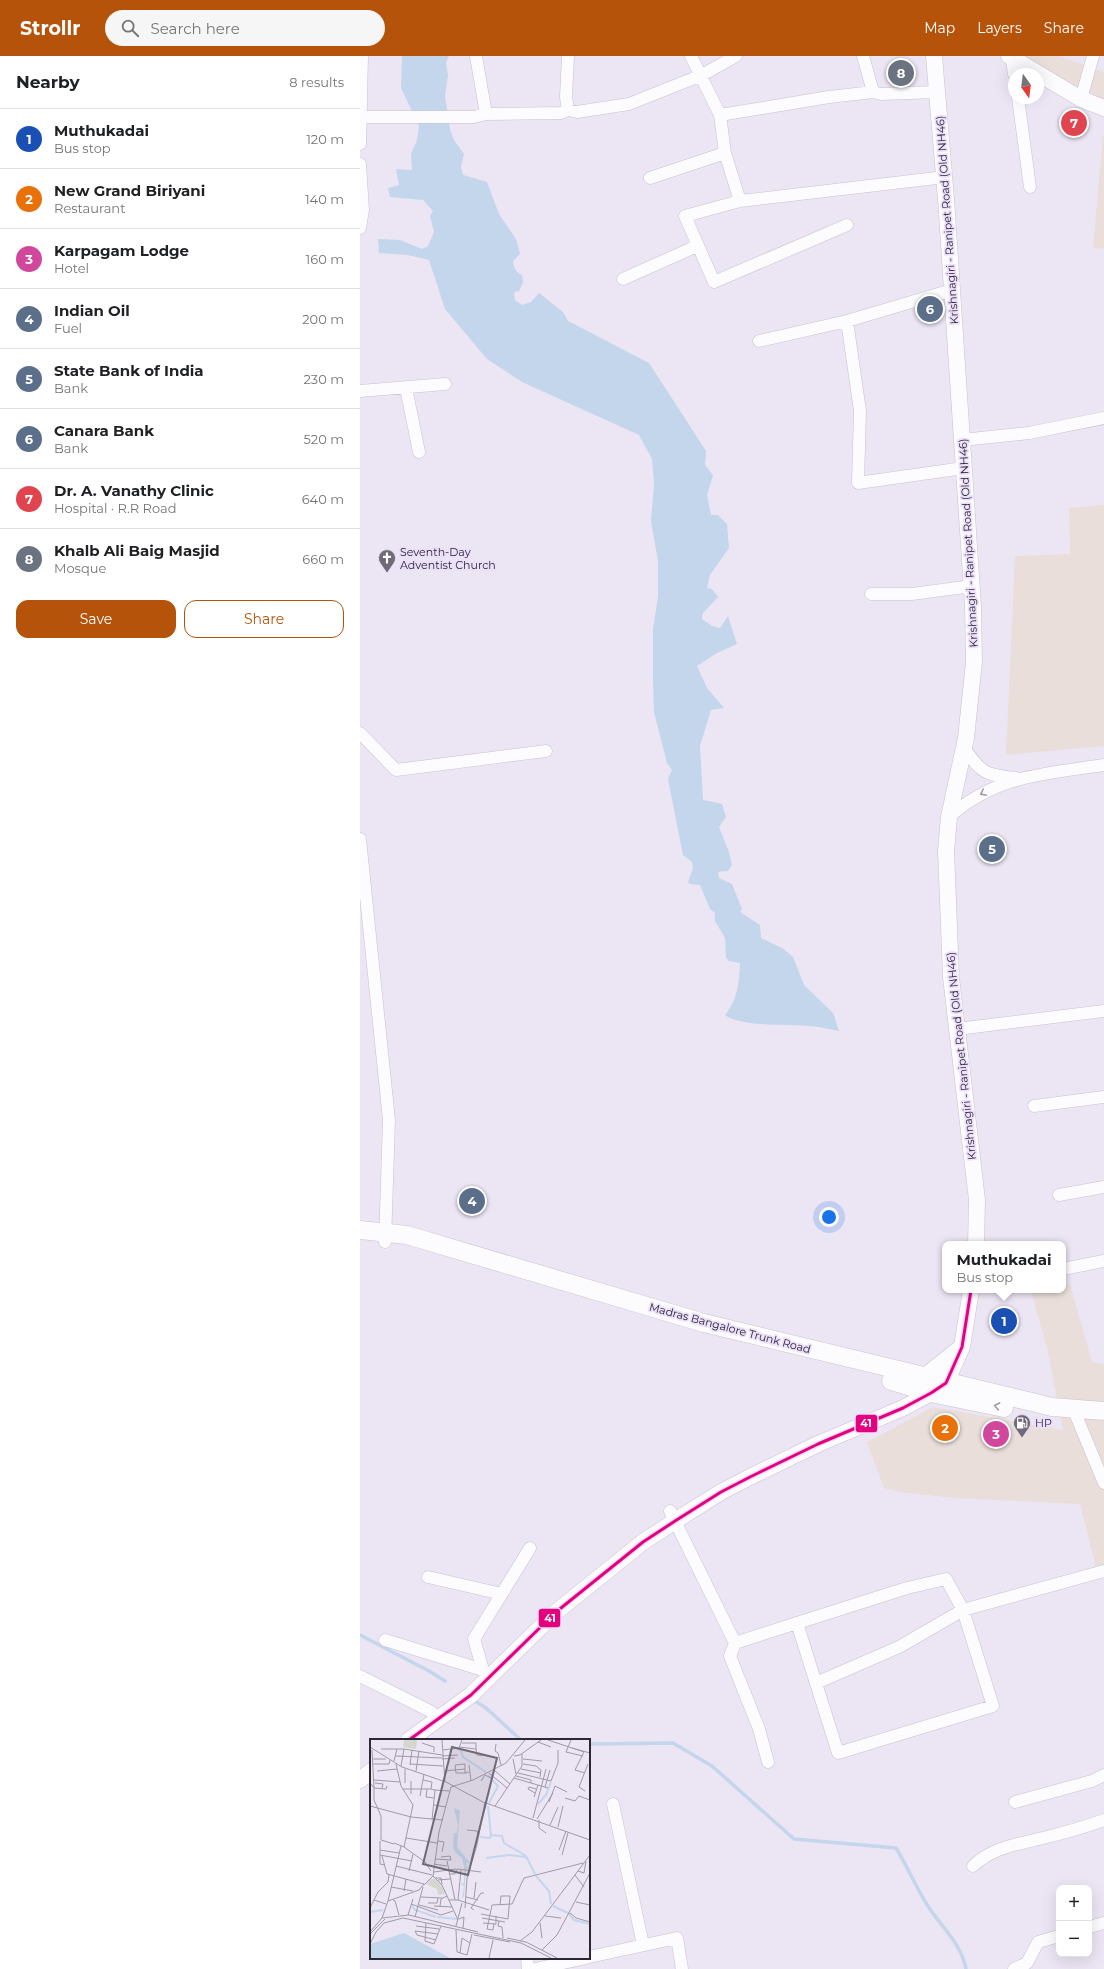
<!DOCTYPE html>
<html lang="en">
<head>
<meta charset="utf-8">
<style>
  :root { --surface:#fff; --page:#f6f6f6; --text:#202124; --muted:#757577; --line:#e0e0e0; --accent:#b45309 }
  body { margin:0; font-family:Montserrat,sans-serif; background:var(--page); color:var(--text) }
  .controls { position:absolute; right:12px; bottom:12px; display:grid; overflow:hidden; border-radius:8px; box-shadow:0 4px 16px #0002 }
  .controls button { width:36px; height:36px; display:grid; place-items:center; padding:0; border:0; border-bottom:1px solid var(--line); background:var(--surface); color:var(--text); font:20px sans-serif }
  .compass { position:absolute; left:648px; top:12px; width:36px; height:36px; border-radius:50%; background:var(--surface); box-shadow:0 4px 16px #0002; rotate:166deg }
  .you { position:absolute; left:469px; top:1161px; width:14px; height:14px; margin:-10px; border:3px solid #fff; border-radius:50%; background:#1a73e8; box-shadow:0 0 0 6px #1a73e833 }
  .badge { display:grid; place-items:center; width:26px; height:26px; border-radius:50%; background:var(--accent); color:#fff; font-size:13px; font-weight:700 }
  .pin { position:absolute; translate:-50% -50%; border:2px solid #fff; box-shadow:0 1px 4px #0006 }
  .popup { position:absolute; left:582px; top:1185px; width:124px; height:52px; box-sizing:border-box; display:grid; place-content:center; border-radius:8px; background:var(--surface); filter:drop-shadow(0 1px 3px #0005); font-size:13px; white-space:nowrap; color:var(--muted) }
  .popup b { font-size:15px; color:var(--text) }
  .popup::after { content:''; position:absolute; left:50%; top:100%; margin-left:-8px; border:8px solid transparent; border-top-color:var(--surface) }
  .list { margin:0; padding:0; list-style:none }
  h2 { display:flex; justify-content:space-between; align-items:center; height:52px; margin:0; padding:0 16px; font-size:17px }
  h2 small { font-size:13px; font-weight:400; color:var(--muted) }
  .list li { display:grid; grid-template-columns:26px 1fr auto; gap:12px; align-items:center; box-sizing:border-box; height:60px; padding:0 16px; border-top:1px solid var(--line) }
  .list b { display:block; font-size:15px; white-space:nowrap }
  .list p { margin:0; font-size:13px; white-space:nowrap; color:var(--muted) }
  .list em { font-size:13px; font-style:normal; color:var(--muted) }
  .actions { display:flex; gap:8px; padding:12px 16px }
  .actions a { flex:1; padding:9px 0; border:1px solid var(--accent); border-radius:12px; text-align:center; font-size:14px; color:var(--accent) }
  .actions .main { background:var(--accent); color:#fff }
  .icon { flex:none; width:22px; height:22px; fill:none; stroke:currentColor; stroke-width:2; stroke-linecap:round; stroke-linejoin:round }
  .map { position:relative; flex:none; width:744px; height:1913px; overflow:hidden }
  header { display:flex; align-items:center; gap:24px; box-sizing:border-box; height:56px; padding:0 20px; background:var(--accent); color:#fff }
  header strong { font-size:19px }
  nav { display:flex; gap:22px; margin-inline-start:auto; font-size:14px }
  .search { width:280px; height:36px; background:var(--page); display:flex; align-items:center; gap:10px; box-sizing:border-box; padding:0 14px; border-radius:22px; color:var(--muted); font-size:15px }
  main { display:flex }
  aside { flex:1; background:var(--surface) }
  .map>svg:first-child { display:block }
  .commercial { fill:#e9deda }
  .education { fill:#eadedb }
  .water { fill:#c3d6ec }
  .lines { fill:none; stroke-linecap:round; stroke-linejoin:round }
  .stream { stroke:#c3d6ec; stroke-width:3.5 }
  .minor-casing { stroke:#c9c2cf; stroke-width:13 }
  .major-casing { stroke:#c9c2cf; stroke-width:17 }
  .highway-casing { stroke:#c9c2cf; stroke-width:19 }
  .minor { stroke:#fcfbfd; stroke-width:12 }
  .major { stroke:#fcfbfd; stroke-width:16 }
  .highway { stroke:#fcfbfd; stroke-width:18 }
  .bus-1-casing { stroke:#ebdffa; stroke-width:6 }
  .bus-1 { stroke:#e5007d; stroke-width:3 }
  .oneway { stroke:#9f9ca3 }
  .labels { text-anchor:middle; dominant-baseline:central; stroke-width:3.5; stroke-linejoin:round; paint-order:stroke }
  .street-label { font-size:11px; fill:#2d2734; stroke:#ebdffa }
  .poi-label { font-size:11px; fill:#2d2734; stroke:#ebdffa; text-anchor:start }
  .inset-river { fill:none; stroke:#c3d6ec; stroke-width:2 }
  .inset-road { fill:none; stroke:#a099a7; stroke-width:1 }
  .view { fill:#706a77; fill-opacity:0.15; stroke:#706a77; stroke-width:2 }
  .inset-edge { fill:none; stroke:#2d2734; stroke-width:2 }
  .line-badge { stroke:#ebdffa; stroke-width:1.5 }
  .badge-label { font-size:11px; text-anchor:middle; font-weight:bold; fill:#fff }
</style>
</head>
<body>
<header>
<strong>Strollr</strong>
<div class="search"><svg class="icon" aria-label="search" viewBox="0 0 24 24"><circle cx="10" cy="10" r="6"/><path d="M15 15l6 6"/></svg>Search here</div>
<nav><a>Map</a><a>Layers</a><a>Share</a></nav>
</header>
<main>
<aside>
<h2>Nearby<small>8 results</small></h2>
<ul class="list">
<li><span class="badge" style="background:#1a4fb4">1</span><div><b>Muthukadai</b><p>Bus stop</p></div><em>120 m</em></li>
<li><span class="badge" style="background:#e8710a">2</span><div><b>New Grand Biriyani</b><p>Restaurant</p></div><em>140 m</em></li>
<li><span class="badge" style="background:#d1479c">3</span><div><b>Karpagam Lodge</b><p>Hotel</p></div><em>160 m</em></li>
<li><span class="badge" style="background:#5c6f8a">4</span><div><b>Indian Oil</b><p>Fuel</p></div><em>200 m</em></li>
<li><span class="badge" style="background:#5c6f8a">5</span><div><b>State Bank of India</b><p>Bank</p></div><em>230 m</em></li>
<li><span class="badge" style="background:#5c6f8a">6</span><div><b>Canara Bank</b><p>Bank</p></div><em>520 m</em></li>
<li><span class="badge" style="background:#e0444e">7</span><div><b>Dr. A. Vanathy Clinic</b><p>Hospital · R.R Road</p></div><em>640 m</em></li>
<li><span class="badge" style="background:#6b7280">8</span><div><b>Khalb Ali Baig Masjid</b><p>Mosque</p></div><em>660 m</em></li>
</ul>
<div class="actions"><a class="main">Save</a><a>Share</a></div>
</aside>
<div class="map">
<svg width="744" height="1913" viewBox="0 0 744 1913">
  <rect width="100%" height="100%" fill="#ece5f4"/>
  <path class="commercial" d="M662,0H698L744,16V43L671,8Z
    M710,1228L732,1306L744,1308V1509L736,1512L720,1448L594,1442L540,1436L524,1432L507,1386L573,1351L703,1374L688,1296L671,1235L703,1234V1229Z"/>
  <path class="education" d="M743,79L744,80V193L733,192Z
    M744,449V690L646,699L655,500L710,498L709,452Z"/>
  <path class="water" d="M42,0H89L86,7L88,19L85,40L90,73L94,84L104,98L101,111L103,119L127,126L139,158L156,183L160,198L153,205C154,211 155,216 162,219L163,227L159,235L154,236L155,244L162,249L171,246L179,237L203,256L208,265L289,307L346,395L345,409L353,419L347,439L351,459H358L367,468L369,492L350,519L347,532L352,533L358,541L343,557L342,563L352,570L360,572L368,560L377,588L357,597L337,610L347,632L364,652L351,654L340,690L343,744L362,748L366,761L359,771L369,796L372,809L368,815L358,816L359,822L372,828L382,853L380,856L400,869L401,882L422,892L433,901L444,929L473,957L479,975C470,973 461,971 451,970C431,968 379,971 365,959C378,943 379,927 380,907L369,905L366,902L365,882L355,865V857L350,853L340,829L330,828L328,826L333,812L332,806L323,799L308,723L312,714L307,707L294,656L293,626V573L298,541V505L291,465L294,428L292,403L279,379L162,326L127,303L85,253L69,204L48,199L19,197L18,183L40,184L62,193L68,190L74,176L70,160L73,155L63,144L30,141L28,132L39,129L36,113L52,114L51,98L57,84L59,70L41,32Z"/>
  <g class="lines">
    <path class="stream" d="M0,1579L69,1615L85,1625
      M115,1645L126,1652L161,1684
      M229,1688L313,1687L352,1710L434,1783L536,1792C547,1810 555,1829 566,1847C579,1869 601,1886 606,1913"/>
    <g class="minor-casing">
      <path id="minor" d="M116,0L126,58
        M331,0L360,59L365,97L380,145
        M503,0L513,36
        M652,3L654,18
        M658,42L670,131
        M721,43L733,0
        M208,54L217,56L269,48L342,19L376,0
        M360,59L469,41L513,36L521,38L577,36
        M0,61H114L126,58L201,57L208,54L206,41L208,0
        M0,88L2,0
        M0,108L3,154L0,172
        M290,122L365,97
        M487,169L354,226L325,160L380,145L585,121
        M263,223L337,190
        M487,265L500,355L498,427L604,412
        M399,285L487,265L592,234
        M46,332L59,396
        M0,335L85,328
        M602,384L669,377L744,362
        M511,538H552L612,530
        M0,677L36,714L186,695
        M605,693C622,718 626,719 656,722
        M589,761C636,719 685,718 744,709
        M0,783L29,1064L25,1186
        M597,973L744,955
        M674,1050L744,1041
        M699,1139L744,1131
        M703,1213L744,1205
        M713,1352L744,1427
        M310,1455L375,1587L370,1600L399,1673L408,1706
        M68,1521L142,1538
        M25,1584L123,1614
        M375,1587L437,1567L478,1697L633,1650L603,1554L586,1523L547,1532L437,1567
        M123,1614L114,1583L170,1492
        M0,1620L72,1656
        M456,1627L539,1591L603,1554L744,1515
        M655,1746L732,1725L744,1719
        M253,1748L283,1889
        M613,1810C634,1790 660,1788 687,1781C707,1776 725,1771 744,1764
        M729,1871L744,1867
        M229,1901L317,1882L322,1913
        M167,1902L168,1913
        M175,1913L226,1902
        M654,1913L667,1907L678,1886L699,1880"/>
    </g>
    <g class="major-casing">
      <path id="major" d="M574,0L586,143L613,550L614,606L606,682L589,761L586,795L591,921L617,1144L616,1188
        M649,0L721,43L744,52
        M560,1328L565,1320L599,1293
        M49,1684L111,1639L196,1556L283,1486L315,1465L361,1436L390,1421L458,1388L543,1352L571,1337L586,1327L602,1291L611,1234
        M0,1724L11,1715"/>
    </g>
    <g class="highway-casing">
      <path id="highway" d="M0,1174L47,1179L344,1267L676,1347L692,1351L744,1355
        M531,1325L571,1337L644,1352"/>
    </g>
    <use href="#minor" class="minor"/>
    <use href="#major" class="major"/>
    <use href="#highway" class="highway"/>
    <g class="bus-1-casing">
      <path id="bus-1" d="M49,1684L111,1639L196,1556L283,1486L315,1465L361,1436L390,1421L458,1388L543,1352L571,1337L586,1327L602,1291L611,1234"/>
    </g>
    <use href="#bus-1" class="bus-1"/>
  </g>
  <defs><path id="oneway-chevron" d="M-2-3.5L2.5 0L-2 3.5" fill="none" stroke-width="1.6" stroke-linecap="round" stroke-linejoin="round"/></defs>
  <g class="oneway">
    <use href="#oneway-chevron" transform="translate(623 737) rotate(153)"/>
    <use href="#oneway-chevron" transform="translate(637 1350) rotate(-169)"/>
  </g>
  <defs>
    <g id="church-pin" transform="scale(0.9)"><path d="M0 17L-7.5 6A9.5 9.5 0 1 1 7.5 6Z" fill="#706a77" stroke="#ebdffa"/><path d="M-1.2-6h2.4v3.5h3.3v2.4h-3.3V6h-2.4V-.1h-3.3v-2.4h3.3Z" fill="#fff"/></g>
    <g id="fuel-pin" transform="scale(0.9)"><path d="M0 17L-7.5 6A9.5 9.5 0 1 1 7.5 6Z" fill="#706a77" stroke="#ebdffa"/><path d="M-5.5-6h7V0h2V4h1.3V-2.5L3-4.5l.8-.8L6-3V5H2.5V1h-1V6h-7ZM-4.2-4.7v3.2H.2V-4.7Z" fill="#fff"/></g>
  </defs>
  <g fill-rule="evenodd">
    <use href="#church-pin" x="27" y="502"/>
    <use href="#fuel-pin" x="662" y="1367"/>
  </g>
  <g class="labels">
    <g class="street-label">
      <text transform="translate(587 164) rotate(-94)">Krishnagiri - Ranipet Road (Old NH46)</text>
      <text transform="translate(608 487) rotate(-93)">Krishnagiri - Ranipet Road (Old NH46)</text>
      <text transform="translate(601 1000) rotate(-96)">Krishnagiri - Ranipet Road (Old NH46)</text>
      <text transform="translate(370 1272) rotate(15)">Madras Bangalore Trunk Road</text>
    </g>
    <g class="poi-label">
      <text x="40" y="496">Seventh-Day<tspan x="40" dy="13">Adventist Church</tspan></text>
      <text x="675" y="1367">HP</text>
    </g>
  </g>
  <g transform="translate(10 1683)">
    <rect width="220" height="220" fill="#ece5f4"/>
    <path d="M34,1H47L46,10L33,8ZM61,140H65L72,147L75,155L68,156L67,150L56,145Z" fill="#d5d6cd"/>
    <path d="M84,69L90,72L87,108L100,124H96L98,128L96,131L94,157L92,160L94,147L91,146L94,143V127L92,119L85,113L83,107L84,94H87L88,86ZM34,194L80,219H0V205Z" fill="#c3d6ec"/>
    <path class="inset-river" d="M90,9L93,18L116,33M118,36L128,47L119,64M168,65L176,56L181,43M118,67L121,96L132,97L134,104L156,117L165,135M110,98L120,99L121,96M116,119L139,116L156,118M166,137L179,152L181,165M42,167L45,171L66,178M183,167L198,174L204,181L220,185M0,173L13,171M67,178L87,180"/>
    <path class="inset-road" d="M72,1L75,43M178,1L214,13L205,31L215,34M201,1L196,13L213,17M168,3L181,8M52,4L64,8V13M126,5L125,12L128,14L131,26M0,8L32,28L76,43L113,63L220,101M89,8L106,10V4H92M202,9L220,14M11,10H34L72,16M106,10L107,16L119,17M2,11L4,49L16,50L17,47M73,11L89,9L92,1M26,17L72,19M72,17L88,16M144,17L150,16L171,1M3,20H16M72,20L85,19M143,20L146,35M153,20L172,22M24,22L27,10M3,25H19L20,21M26,25L31,47L43,66L34,108M40,25L73,27M153,25L166,27L171,31L170,38M40,26L42,11M99,26L101,42M31,27L34,10M35,30V44M151,30L171,34M124,31L140,45M7,32L27,30M46,32L49,12M74,32L95,30M95,34H86L85,26L95,25V34L99,33M119,34L137,49M148,34L181,42L188,24V11M146,37L161,41V44M144,39L178,49M4,41L30,43M53,41L62,43L61,50L65,51M41,42V55M111,42L115,36L121,39M0,44L4,49V61L11,77V101L24,105M5,44L13,45L12,49M175,48L180,31M33,50H61M57,50L56,58L64,59M215,52L209,48L218,25M165,54L158,50L159,48L166,50M50,57L54,35M164,58L168,46M195,59L205,62L209,57L220,61M179,63L185,47L197,53M64,66L76,68M0,67L41,78L73,81M125,67L152,27V15M163,79L176,30M167,80L183,54M62,81L65,51L79,52M169,81V89L176,94M180,86L188,68M188,88L193,67M97,91L107,92L108,95M36,99L67,104M10,102V125L15,126M68,102L74,103L72,113M24,104L34,108L55,123L61,132M10,111L29,114M189,111L196,92M10,116L42,122M192,116L198,94M12,117L17,135L54,145M65,120L81,121L80,117L71,118M77,122L85,161M64,125L77,127M26,127L62,136M39,132L43,115M208,132L214,134L216,122M64,133L86,130M79,135H85L87,130L111,133M205,136L214,148M63,137L72,146L88,181M65,139H71L72,145M68,141L80,140M54,146L63,137L69,93L81,48L103,41L136,24L155,1M21,148L43,152M34,152L36,140M51,158L72,159M96,158L108,161M104,159L106,143M4,161L16,165M23,161L25,162L29,176M79,161H88L119,171M88,161L91,131M18,162L31,107M206,163L220,166M58,164H67L68,159M41,165L71,176L83,172M49,166L68,171M64,167L82,168M70,167L71,160L77,157M0,169L8,153L18,143L19,136M95,169L97,139L107,106L115,63M104,171L101,169L111,154H114M200,174L206,179L220,183M111,175L138,180L140,157H131L130,166M38,176L43,160M175,177L191,179M45,178L53,148M12,179L39,176L108,193M112,179L135,183M89,180L94,178L93,189M129,182L128,187L132,188L133,199M56,184L55,202L64,205L71,187M113,184L126,185V177M170,184L172,199M124,185L123,191L117,190L122,166L142,165L154,139L213,124M46,187L69,190M86,187L92,164M86,191L87,213L97,216L102,195M0,193L12,179L18,162L49,151L54,145M0,195L15,180M47,196L45,192L68,195M47,196L66,201M104,196L140,203M137,199L156,203L187,219M150,202L162,193L220,116M0,205L6,193L14,184L33,179L151,204L181,219M172,211L187,196L220,134M90,214L92,199L100,204M119,219L123,201"/>
    <path class="view" d="M82,8L127,19L98,136L53,125Z"/>
    <rect width="220" height="220" class="inset-edge"/>
  </g>
  <g class="line-badge">
    <rect x="495" y="1358" width="23" height="19" rx="4" fill="#e5007d"/>
    <rect x="178" y="1552" width="23" height="20" rx="4" fill="#e5007d"/>
  </g>
  <g class="badge-label">
    <text x="506" y="1371">41</text>
    <text x="190" y="1566">41</text>
  </g>
</svg>
<div class="controls">
<button>+</button>
<button>−</button>
</div>
<svg class="compass" viewBox="-18 -18 36 36"><path d="M0-13l5 13h-10z" fill="#e53935"/><path d="M0 13l5-13h-10z" fill="#757577"/></svg>
<div class="you"></div>
<div class="pin badge" style="left:644px;top:1265px;background:#1a4fb4">1</div>
<div class="popup"><b>Muthukadai</b>Bus stop</div>
<div class="pin badge" style="left:585px;top:1372px;background:#e8710a">2</div>
<div class="pin badge" style="left:636px;top:1378px;background:#d1479c">3</div>
<div class="pin badge" style="left:112px;top:1145px;background:#5c6f8a">4</div>
<div class="pin badge" style="left:632px;top:793px;background:#5c6f8a">5</div>
<div class="pin badge" style="left:570px;top:253px;background:#5c6f8a">6</div>
<div class="pin badge" style="left:714px;top:67px;background:#e0444e">7</div>
<div class="pin badge" style="left:541px;top:17px;background:#6b7280">8</div>
</div>
</main>
</body>
</html>
